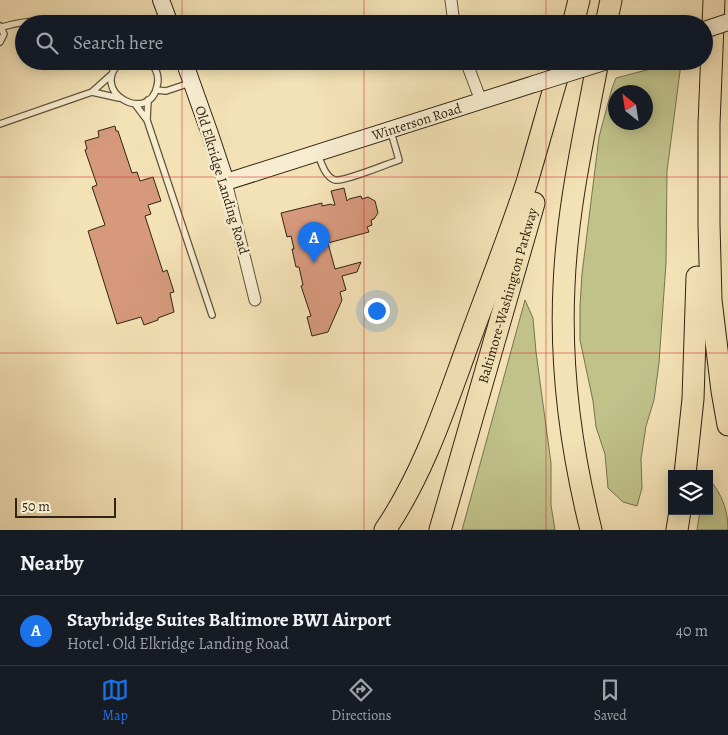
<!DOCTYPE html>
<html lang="en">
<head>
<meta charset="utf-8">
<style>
  :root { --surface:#171b24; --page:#242831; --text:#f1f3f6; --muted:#9ea1a6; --line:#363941; --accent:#1a73e8 }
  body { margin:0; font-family:Alegreya,serif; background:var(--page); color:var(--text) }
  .controls { position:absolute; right:15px; bottom:15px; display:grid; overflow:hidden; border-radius:0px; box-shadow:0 2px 12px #0003 }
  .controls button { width:45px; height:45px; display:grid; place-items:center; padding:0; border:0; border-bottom:1px solid var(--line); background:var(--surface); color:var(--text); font:25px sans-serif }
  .compass { position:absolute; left:608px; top:85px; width:45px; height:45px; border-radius:50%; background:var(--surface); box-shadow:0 2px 12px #0003; rotate:330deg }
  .scale { position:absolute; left:15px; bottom:12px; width:101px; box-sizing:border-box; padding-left:5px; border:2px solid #312412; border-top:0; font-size:14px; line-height:18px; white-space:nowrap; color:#312412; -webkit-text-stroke:4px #f7ecd0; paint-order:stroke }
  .you { position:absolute; left:376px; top:310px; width:18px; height:18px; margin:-12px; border:4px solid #fff; border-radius:50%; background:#1a73e8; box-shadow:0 0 0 8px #1a73e833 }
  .badge { display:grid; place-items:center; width:32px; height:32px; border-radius:50%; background:var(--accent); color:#fff; font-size:16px; font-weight:700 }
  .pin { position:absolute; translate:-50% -41px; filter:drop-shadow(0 1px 2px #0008) }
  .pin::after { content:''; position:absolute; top:26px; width:18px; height:15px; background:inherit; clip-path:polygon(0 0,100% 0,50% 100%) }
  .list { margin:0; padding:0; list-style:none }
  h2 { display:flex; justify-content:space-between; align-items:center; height:65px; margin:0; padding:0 20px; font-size:21px }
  h2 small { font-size:16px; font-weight:400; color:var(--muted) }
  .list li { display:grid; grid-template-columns:32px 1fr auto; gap:15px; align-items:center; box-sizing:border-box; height:70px; padding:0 20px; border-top:1px solid var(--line) }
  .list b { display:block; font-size:19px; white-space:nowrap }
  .list p { margin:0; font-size:16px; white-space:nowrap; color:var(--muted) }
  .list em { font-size:16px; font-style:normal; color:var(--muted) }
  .icon { flex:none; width:28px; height:28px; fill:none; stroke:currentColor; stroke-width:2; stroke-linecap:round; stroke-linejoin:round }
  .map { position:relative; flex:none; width:728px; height:530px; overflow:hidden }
  .search { position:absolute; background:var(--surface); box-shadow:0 2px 12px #0003; left:15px; right:15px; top:15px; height:55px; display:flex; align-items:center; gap:12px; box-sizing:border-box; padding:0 18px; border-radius:28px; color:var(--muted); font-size:19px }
  .sheet { height:135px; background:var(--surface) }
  nav { display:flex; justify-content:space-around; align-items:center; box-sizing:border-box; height:70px; border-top:1px solid var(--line); background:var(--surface); font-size:14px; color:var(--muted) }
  nav a { display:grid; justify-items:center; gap:2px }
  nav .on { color:var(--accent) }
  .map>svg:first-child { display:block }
  .green { fill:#c0c28a; stroke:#78734e; fill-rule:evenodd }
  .building { fill:#d6997c; stroke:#312412 }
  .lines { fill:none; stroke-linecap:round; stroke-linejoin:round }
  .lane-casing { stroke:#62543b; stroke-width:8 }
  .street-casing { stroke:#62543b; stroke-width:13 }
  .secondary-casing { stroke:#312412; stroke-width:18 }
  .highway-casing { stroke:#312412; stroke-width:23 }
  .lane { stroke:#f7ecd0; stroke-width:5.5 }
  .street { stroke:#f7ecd0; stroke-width:11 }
  .secondary { stroke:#f7ecd0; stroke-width:16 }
  .highway { stroke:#f3e2b6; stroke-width:21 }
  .secondary-bridge-casing { stroke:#312412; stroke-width:18; stroke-linecap:butt }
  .secondary-bridge { stroke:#f7ecd0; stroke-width:16 }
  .grid { fill:none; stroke:#d62828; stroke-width:1; stroke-opacity:0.55 }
  .labels { text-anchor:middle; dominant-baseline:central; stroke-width:5; stroke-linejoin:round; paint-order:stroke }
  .street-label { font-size:14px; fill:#312412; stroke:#f7ecd0 }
</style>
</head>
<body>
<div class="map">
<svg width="728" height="530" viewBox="0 0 728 530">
  <rect width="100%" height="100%" fill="#f3e2b6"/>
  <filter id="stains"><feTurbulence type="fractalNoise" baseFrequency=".004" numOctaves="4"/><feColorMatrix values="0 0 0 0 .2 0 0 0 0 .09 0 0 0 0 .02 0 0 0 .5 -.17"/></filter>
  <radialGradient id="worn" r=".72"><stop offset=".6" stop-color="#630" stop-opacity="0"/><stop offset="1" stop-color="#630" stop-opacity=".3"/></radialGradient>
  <path class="green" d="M669,61H677L681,64L667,171L666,263L659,363L654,400L646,426L641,459L642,488L637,506L623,502L608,488L605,454L596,427L593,401L580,340V306L582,274L599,137L612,88L616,78L654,68ZM646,92V122H616V92Z
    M525,300L533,318L536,352L551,463V505L555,530H462Z
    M709,479C722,494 728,510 728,530H697L700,511H709Z"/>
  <path class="building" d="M115,126L116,131H118L132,173L137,172L140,181L153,177L161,201L148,205L151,214L145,216L163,272L167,270L174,292L170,293L174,312L158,318V320L144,325L141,317L117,324L88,231L105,225L92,187L97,185L85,150L87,149L85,141L99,137L98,131Z
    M344,188L347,201L349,199L361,196L362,199L368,197L375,201L378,213L374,219L371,220L372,225L367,227L369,232L328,243L335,269L361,262L357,272L342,276L346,290L340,292L342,300L328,332L312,336L307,317L311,316L301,286L303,285L299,267H296L292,249H294L291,236L287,237L281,213L322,203V206L331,204L332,205H335L331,191Z"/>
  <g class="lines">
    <g class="lane-casing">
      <path id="lane" d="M0,26L4,34L0,42
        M2,27C25,20 52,19 76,24
        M122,61C86,90 149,126 157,86C160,76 156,68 149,61
        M156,90L166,91L190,83
        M92,92L119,98
        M135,104L147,120L212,315
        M147,120L148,100
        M0,124L92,92L112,74
        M318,154C321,162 325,177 335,180C344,182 387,164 399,160L391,132"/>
    </g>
    <g class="street-casing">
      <path id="street" d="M451,0L454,24
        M466,61L481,101
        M226,182L255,300"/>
    </g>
    <g class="secondary-casing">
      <g id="secondary">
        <path d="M161,0L170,24"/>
        <path id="s1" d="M184,61L210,134L226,182L534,84"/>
      </g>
    </g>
    <g class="highway-casing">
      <g id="highway">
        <path d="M714,0L709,124V224L711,300L722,391L728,425"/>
        <path d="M573,24L579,0"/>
        <path d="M606,24L611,0"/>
        <path d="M685,474L693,399L697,277"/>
        <path d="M385,530C423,474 444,410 467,347C487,292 509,237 527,182C539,142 550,101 562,61"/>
        <path id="s2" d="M440,530L534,203"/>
        <path d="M591,530C571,450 560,368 564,286C567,210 584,135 598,61"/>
        <path d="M677,530L680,511"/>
      </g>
    </g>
    <use href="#lane" class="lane"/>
    <use href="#street" class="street"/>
    <use href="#secondary" class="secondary"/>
    <use href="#highway" class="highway"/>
    <g class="secondary-bridge-casing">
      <path id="secondary-bridge" d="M704,30L728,22
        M534,84L607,61"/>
    </g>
    <use href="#secondary-bridge" class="secondary-bridge"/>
  </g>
  <path class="grid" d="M182,0V24M364,0V24M546,0V24M182,61V530M364,61V530M546,61V530M0,177H728M0,353H728"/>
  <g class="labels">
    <g class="street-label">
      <text stroke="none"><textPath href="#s1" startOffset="328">Winterson Road</textPath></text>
      <text transform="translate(222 180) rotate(73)">Old Elkridge Landing Road</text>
      <text stroke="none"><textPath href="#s2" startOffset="244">Baltimore-Washington Parkway</textPath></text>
    </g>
  </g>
  <rect width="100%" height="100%" filter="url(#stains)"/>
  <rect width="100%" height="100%" fill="url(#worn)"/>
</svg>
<div class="controls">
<button><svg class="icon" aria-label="layers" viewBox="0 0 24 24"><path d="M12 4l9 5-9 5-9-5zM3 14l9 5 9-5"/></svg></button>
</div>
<svg class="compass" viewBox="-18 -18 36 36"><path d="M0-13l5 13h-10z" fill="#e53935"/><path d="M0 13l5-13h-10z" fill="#9ea1a6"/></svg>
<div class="scale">50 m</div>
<div class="you"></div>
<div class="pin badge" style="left:314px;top:263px">A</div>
<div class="search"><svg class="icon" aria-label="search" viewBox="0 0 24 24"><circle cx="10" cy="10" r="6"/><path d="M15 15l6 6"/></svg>Search here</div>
</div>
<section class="sheet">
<h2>Nearby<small></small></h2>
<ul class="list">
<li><span class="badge">A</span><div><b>Staybridge Suites Baltimore BWI Airport</b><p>Hotel · Old Elkridge Landing Road</p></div><em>40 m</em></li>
</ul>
</section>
<nav>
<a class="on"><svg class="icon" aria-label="map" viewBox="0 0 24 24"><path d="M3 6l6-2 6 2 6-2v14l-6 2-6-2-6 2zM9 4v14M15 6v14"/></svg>Map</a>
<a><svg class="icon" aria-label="directions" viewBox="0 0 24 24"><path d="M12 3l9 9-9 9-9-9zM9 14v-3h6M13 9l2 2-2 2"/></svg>Directions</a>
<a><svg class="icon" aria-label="saved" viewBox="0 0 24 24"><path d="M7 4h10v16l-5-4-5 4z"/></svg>Saved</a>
</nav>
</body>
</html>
